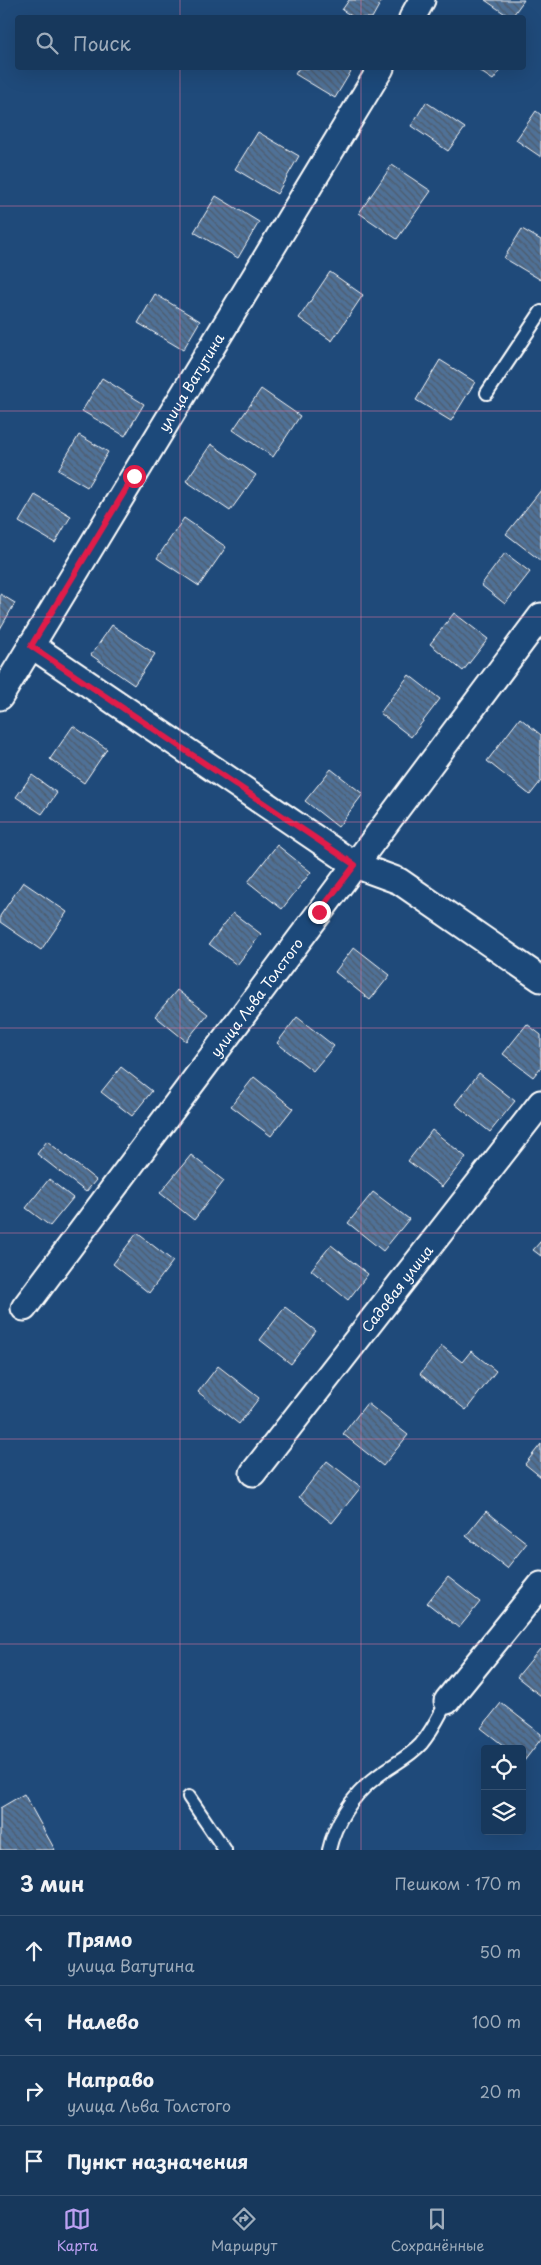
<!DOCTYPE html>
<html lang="ru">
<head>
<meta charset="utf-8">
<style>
  :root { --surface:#17385c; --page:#203f62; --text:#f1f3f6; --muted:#9eacbb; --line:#365272; --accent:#bca0f2 }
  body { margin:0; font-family:"Playpen Sans",sans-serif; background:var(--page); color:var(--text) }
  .controls { position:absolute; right:15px; bottom:15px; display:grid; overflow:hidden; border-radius:5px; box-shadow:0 5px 20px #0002 }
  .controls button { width:45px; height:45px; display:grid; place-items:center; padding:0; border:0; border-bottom:1px solid var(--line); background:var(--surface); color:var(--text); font:25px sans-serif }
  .stop { position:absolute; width:15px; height:15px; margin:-11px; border:4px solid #e11d48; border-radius:50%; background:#fff }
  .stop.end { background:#e11d48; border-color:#fff; box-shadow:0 1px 5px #0008 }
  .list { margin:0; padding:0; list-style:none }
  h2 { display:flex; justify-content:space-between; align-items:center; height:65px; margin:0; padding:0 20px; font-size:21px }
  h2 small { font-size:16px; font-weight:400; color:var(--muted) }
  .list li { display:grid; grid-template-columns:32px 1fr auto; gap:15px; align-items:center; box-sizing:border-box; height:70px; padding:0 20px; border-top:1px solid var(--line) }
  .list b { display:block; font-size:19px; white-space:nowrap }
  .list p { margin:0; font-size:16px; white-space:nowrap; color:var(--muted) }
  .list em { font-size:16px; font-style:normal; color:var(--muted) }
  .icon { flex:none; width:28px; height:28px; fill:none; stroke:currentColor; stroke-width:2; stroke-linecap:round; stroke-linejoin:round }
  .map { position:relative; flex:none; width:541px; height:1850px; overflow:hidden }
  .search { position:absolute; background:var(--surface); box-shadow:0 5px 20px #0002; left:15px; right:15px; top:15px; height:55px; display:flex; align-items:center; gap:12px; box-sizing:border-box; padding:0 18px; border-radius:5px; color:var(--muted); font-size:19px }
  .sheet { height:345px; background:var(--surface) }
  nav { display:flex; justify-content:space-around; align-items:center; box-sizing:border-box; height:70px; border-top:1px solid var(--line); background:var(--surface); font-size:14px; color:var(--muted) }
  nav a { display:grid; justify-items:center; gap:2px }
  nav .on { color:var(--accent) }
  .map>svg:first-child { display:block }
  .building { fill:url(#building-back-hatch); stroke:#fff }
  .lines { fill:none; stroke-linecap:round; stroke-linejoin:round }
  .lane-casing { stroke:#fff; stroke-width:16 }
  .street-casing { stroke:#fff; stroke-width:29 }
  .lane { stroke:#1f4a7a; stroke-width:12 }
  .street { stroke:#1f4a7a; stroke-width:25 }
  .route { stroke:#e11d48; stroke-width:6 }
  .grid { fill:none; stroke:#da749d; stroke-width:1; stroke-opacity:0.55 }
  .labels { text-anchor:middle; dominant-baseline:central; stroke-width:4; stroke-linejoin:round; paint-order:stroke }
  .street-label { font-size:14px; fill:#fff; stroke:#1f4a7a }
</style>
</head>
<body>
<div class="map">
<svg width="541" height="1850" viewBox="0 0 541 1850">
  <defs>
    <pattern id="building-back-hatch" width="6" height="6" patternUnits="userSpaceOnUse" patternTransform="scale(1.25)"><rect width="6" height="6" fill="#507197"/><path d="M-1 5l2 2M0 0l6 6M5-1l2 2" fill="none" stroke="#4e5b6a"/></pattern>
  </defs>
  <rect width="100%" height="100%" fill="#1f4a7a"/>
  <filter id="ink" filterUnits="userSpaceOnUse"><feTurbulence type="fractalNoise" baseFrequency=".02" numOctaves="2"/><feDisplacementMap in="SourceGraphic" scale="10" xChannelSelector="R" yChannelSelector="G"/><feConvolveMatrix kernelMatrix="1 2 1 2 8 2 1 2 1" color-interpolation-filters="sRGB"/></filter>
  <g filter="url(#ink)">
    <path class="building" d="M349,0H382L372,18H355L342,10Z
      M485,0H524L511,18Z
      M299,68H353L335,98L295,74Z
      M475,68H502L493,80Z
      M426,102L465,128L448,151L411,126Z
      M536,111L541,115V157L516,140Z
      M258,132L299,156L277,194L235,169Z
      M392,165L431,191L397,239L359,213Z
      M216,196L259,222L238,258L194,232Z
      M522,229L541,240V280L504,258Z
      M330,272L363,295L332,341L299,318Z
      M155,294L200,321L183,350L138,323Z
      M440,360L475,382L451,421L416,400Z
      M102,378L144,404L125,436L82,411Z
      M261,389L300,416L273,457L233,430Z
      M79,435L108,452L87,487L58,470Z
      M211,444L256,475L230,511L186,481Z
      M541,490V561L506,534Z
      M35,495L71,516L55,543L19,522Z
      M184,518L226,547L199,586L157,558Z
      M505,553L530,572L505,604L481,585Z
      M0,594L15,603L0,629Z
      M454,613L488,639L463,671L430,644Z
      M112,625L155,654L134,685L91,655Z
      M409,675L440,699L411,737L380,713Z
      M520,718L541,735V781L530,795L487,761Z
      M73,726L107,749L84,783L50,759Z
      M331,769L363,794L338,827L305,801Z
      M32,775L57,793L42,814L16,797Z
      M277,845L311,872L282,909L248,882Z
      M23,882L67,912L41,950L0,922V916Z
      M233,913L261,934L237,965L209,944Z
      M354,947L390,975L370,1000L335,972Z
      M177,990L208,1014L186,1041L155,1016Z
      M297,1017L334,1046L313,1071L277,1043Z
      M527,1024L541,1035V1067L533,1077L503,1054Z
      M121,1067L152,1091L132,1116L101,1092Z
      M479,1073L515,1101L490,1132L455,1104Z
      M254,1077L293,1108L271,1136L231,1106Z
      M432,1130L466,1157L442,1187L408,1161Z
      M47,1141L96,1180L86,1192L37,1154Z
      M191,1155L224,1181L194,1220L160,1193Z
      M49,1179L73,1198L50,1226L26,1208Z
      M373,1192L409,1219L383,1251L348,1223Z
      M137,1233L173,1261L149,1293L113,1264Z
      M541,1241V1256L533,1250Z
      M331,1245L368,1274L348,1300L311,1270Z
      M285,1307L316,1331L291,1364L260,1340Z
      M442,1346L462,1362L471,1351L496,1371L466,1410L420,1374Z
      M218,1366L259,1398L239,1424L198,1392Z
      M367,1403L408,1435L383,1466L343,1434Z
      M541,1444V1477L525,1464Z
      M327,1461L361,1487L332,1523L299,1497Z
      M486,1511L527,1543L507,1568L466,1536Z
      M448,1577L480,1602L459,1628L427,1603Z
      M540,1649L541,1650V1696L517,1677Z
      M501,1703L541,1734V1739L524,1761L522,1749H508L481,1728Z
      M24,1794L55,1850H0V1808Z"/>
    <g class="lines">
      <g class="lane-casing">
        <path id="lane" d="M487,393L541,312
          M189,1797L225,1850
          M329,1850C335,1823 352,1796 374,1779C389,1766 407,1759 421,1744C432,1731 439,1716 447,1701"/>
      </g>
      <g class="street-casing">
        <g id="street">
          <path d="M412,18L422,0"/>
          <path d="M31,645L355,865L399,881L541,979"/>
          <path id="s1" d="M0,697L381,68"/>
          <path id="s2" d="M24,1308L541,616"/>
          <path id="s3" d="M253,1473L541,1103"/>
          <path d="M447,1701L541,1585"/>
        </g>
      </g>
      <use href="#lane" class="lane"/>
      <use href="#street" class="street"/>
    </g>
  </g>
  <g class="lines" filter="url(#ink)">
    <path class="route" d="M134,476L31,646L355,865L319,912"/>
  </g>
  <path class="grid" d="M180,0V18M361,0V18M180,68V1850M361,68V1850M0,206H541M0,411H541M0,617H541M0,822H541M0,1028H541M0,1233H541M0,1439H541M0,1644H541"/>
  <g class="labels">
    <g class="street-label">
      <text stroke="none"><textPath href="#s1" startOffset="368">улица Ватутина</textPath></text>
      <text stroke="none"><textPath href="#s2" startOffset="388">улица Льва Толстого</textPath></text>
      <text stroke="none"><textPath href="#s3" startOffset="234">Садовая улица</textPath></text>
    </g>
  </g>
</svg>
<div class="controls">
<button><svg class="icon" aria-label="locate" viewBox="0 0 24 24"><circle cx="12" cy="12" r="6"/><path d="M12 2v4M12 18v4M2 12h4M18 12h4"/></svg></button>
<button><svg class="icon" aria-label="layers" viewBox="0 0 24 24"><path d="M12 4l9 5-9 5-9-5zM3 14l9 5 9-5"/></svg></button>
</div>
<div class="stop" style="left:134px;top:476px"></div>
<div class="stop end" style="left:319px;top:912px"></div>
<div class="search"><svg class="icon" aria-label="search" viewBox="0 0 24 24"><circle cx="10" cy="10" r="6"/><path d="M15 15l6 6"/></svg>Поиск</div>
</div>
<section class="sheet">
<h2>3 мин<small>Пешком · 170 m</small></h2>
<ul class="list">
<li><svg class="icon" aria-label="ahead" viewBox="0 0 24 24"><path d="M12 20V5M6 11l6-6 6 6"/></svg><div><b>Прямо</b><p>улица Ватутина</p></div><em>50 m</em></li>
<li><svg class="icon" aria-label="left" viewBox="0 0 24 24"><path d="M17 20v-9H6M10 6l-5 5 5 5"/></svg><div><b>Налево</b></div><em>100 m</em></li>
<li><svg class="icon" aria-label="right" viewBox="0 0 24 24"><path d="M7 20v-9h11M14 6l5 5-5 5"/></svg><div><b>Направо</b><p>улица Льва Толстого</p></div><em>20 m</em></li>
<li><svg class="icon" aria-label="arrive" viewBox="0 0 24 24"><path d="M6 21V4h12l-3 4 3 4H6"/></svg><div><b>Пункт назначения</b></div></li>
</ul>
</section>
<nav>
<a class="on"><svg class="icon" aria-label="map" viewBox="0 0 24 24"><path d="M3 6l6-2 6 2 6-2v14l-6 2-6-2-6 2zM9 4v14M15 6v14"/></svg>Карта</a>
<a><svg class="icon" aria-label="directions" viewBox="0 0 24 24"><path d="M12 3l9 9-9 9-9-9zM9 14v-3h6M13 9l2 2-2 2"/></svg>Маршрут</a>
<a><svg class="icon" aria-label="saved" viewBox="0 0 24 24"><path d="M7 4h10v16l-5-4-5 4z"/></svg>Сохранённые</a>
</nav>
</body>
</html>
